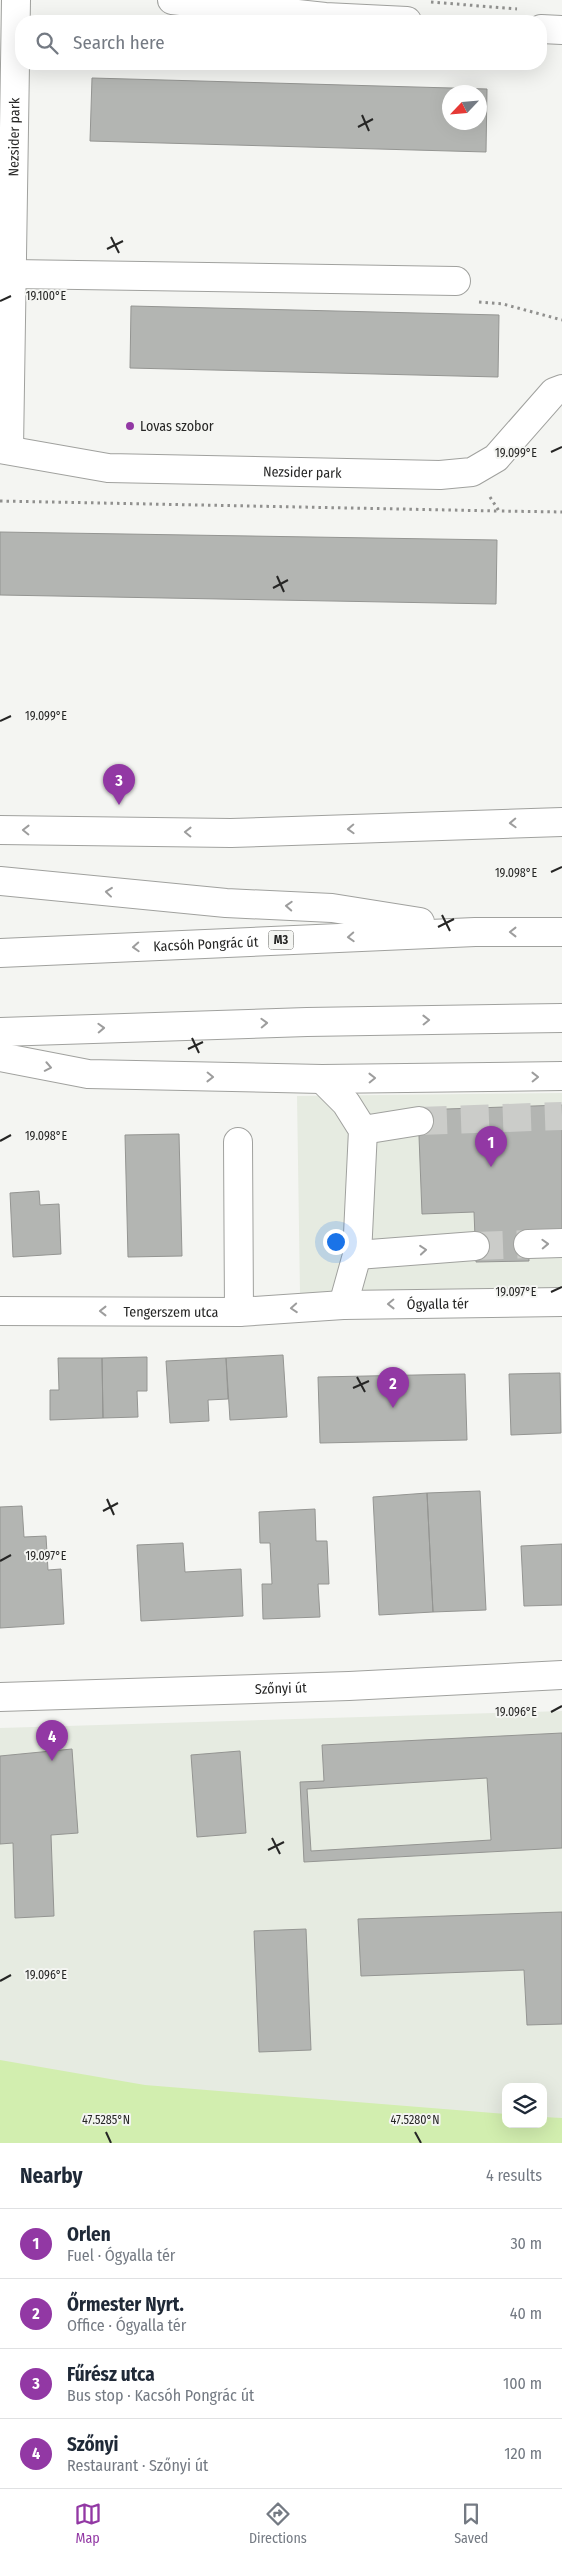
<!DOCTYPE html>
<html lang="en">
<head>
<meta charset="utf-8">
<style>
  :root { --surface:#fff; --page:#f6f6f7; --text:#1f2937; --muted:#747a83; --line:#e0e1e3; --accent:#9238a4 }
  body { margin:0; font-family:"Fira Sans Condensed",sans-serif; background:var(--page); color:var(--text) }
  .controls { position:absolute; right:15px; bottom:15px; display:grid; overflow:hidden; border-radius:10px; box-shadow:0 5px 20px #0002 }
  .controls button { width:45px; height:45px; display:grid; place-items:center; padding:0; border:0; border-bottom:1px solid var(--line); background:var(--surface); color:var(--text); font:25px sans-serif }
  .compass { position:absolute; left:442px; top:85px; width:45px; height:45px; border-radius:50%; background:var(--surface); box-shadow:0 5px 20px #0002; rotate:244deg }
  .you { position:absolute; left:335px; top:1241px; width:18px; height:18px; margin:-12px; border:4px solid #fff; border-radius:50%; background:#1a73e8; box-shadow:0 0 0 8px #1a73e833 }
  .badge { display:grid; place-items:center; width:32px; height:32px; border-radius:50%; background:var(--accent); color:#fff; font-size:16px; font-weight:700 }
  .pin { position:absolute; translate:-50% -41px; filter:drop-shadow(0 1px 2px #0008) }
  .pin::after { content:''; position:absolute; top:26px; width:18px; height:15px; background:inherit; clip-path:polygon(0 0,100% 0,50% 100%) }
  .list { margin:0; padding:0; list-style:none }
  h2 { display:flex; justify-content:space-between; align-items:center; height:65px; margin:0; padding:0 20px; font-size:21px }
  h2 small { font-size:16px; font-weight:400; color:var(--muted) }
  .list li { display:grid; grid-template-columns:32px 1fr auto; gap:15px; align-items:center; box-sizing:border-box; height:70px; padding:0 20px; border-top:1px solid var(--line) }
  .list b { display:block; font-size:19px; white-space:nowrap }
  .list p { margin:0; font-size:16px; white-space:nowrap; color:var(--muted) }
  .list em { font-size:16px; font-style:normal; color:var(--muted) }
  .icon { flex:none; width:28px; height:28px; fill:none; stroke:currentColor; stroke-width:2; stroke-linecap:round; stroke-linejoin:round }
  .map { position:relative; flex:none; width:562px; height:2143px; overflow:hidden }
  .search { position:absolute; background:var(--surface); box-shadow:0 5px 20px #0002; left:15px; right:15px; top:15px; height:55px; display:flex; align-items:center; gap:12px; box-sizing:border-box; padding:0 18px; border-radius:20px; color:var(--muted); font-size:19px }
  .sheet { height:345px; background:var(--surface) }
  nav { display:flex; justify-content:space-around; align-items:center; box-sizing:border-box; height:70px; border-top:1px solid var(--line); background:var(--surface); font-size:14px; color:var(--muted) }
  nav a { display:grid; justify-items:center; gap:2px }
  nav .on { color:var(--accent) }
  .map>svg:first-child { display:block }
  .built { fill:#e6ebe1; fill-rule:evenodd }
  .green { fill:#d2eeaf }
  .building { fill:#b3b5b2; stroke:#949592; fill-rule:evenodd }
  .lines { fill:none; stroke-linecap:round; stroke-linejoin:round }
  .minor-tunnel { stroke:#cbccc9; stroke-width:28; stroke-dasharray:28 14; stroke-linecap:butt }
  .minor-casing { stroke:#a0a19e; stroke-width:30 }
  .major-casing { stroke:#a0a19e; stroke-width:30 }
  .path { stroke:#90908e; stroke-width:3; stroke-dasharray:2.5 4; stroke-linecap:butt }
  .minor { stroke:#fff; stroke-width:28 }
  .major { stroke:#fff; stroke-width:28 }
  .oneway { stroke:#9d9d9d }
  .ticks { fill:none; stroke:#262625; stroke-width:2 }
  .poi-dot { fill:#9238a4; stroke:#f4f5f2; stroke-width:2 }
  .labels { text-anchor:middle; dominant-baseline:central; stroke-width:4; stroke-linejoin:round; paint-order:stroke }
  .shield { fill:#f4f5f2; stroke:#646462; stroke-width:1 }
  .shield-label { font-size:12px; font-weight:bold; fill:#262625 }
  .street-label { font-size:14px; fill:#262625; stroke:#f4f5f2 }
  .poi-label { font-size:14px; fill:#262625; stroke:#f4f5f2; text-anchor:start }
  .ticks-label { font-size:12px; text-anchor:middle; fill:#262625; stroke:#f4f5f2; stroke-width:4; stroke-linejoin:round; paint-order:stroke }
</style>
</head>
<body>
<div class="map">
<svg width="562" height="2143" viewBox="0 0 562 2143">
  <rect width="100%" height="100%" fill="#f4f5f2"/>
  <path class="built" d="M562,1093V1291L300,1294L297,1096Z
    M562,1711V2143H0V1728ZM506,2087H543V2124H506Z"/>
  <path class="green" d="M0,2060L145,2085L506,2114V2124H543V2117L562,2118V2143H0Z"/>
  <path class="building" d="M92,78L487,89L486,152L90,141ZM450,92H480V122H450Z
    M131,306L499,315L498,377L130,368Z
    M0,532L497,540L496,604L0,595Z
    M562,1105V1230L528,1231L529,1261L476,1262L474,1212L422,1214L418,1110Z
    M179,1134L182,1256L128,1257L125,1135Z
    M39,1191L40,1205L59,1204L61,1254L13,1257L10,1193Z
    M283,1355L287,1417L230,1420L226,1358Z
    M147,1357V1391H137L138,1417L103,1418L102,1358Z
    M58,1358H102L103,1418L50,1420V1390H59Z
    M226,1358L228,1399L208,1400L209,1421L170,1423L166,1361Z
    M560,1373L561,1433L511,1435L509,1374Z
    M465,1374L467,1440L320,1443L318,1377Z
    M480,1491L486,1610L433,1612L427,1493Z
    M427,1493L433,1612L379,1615L373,1497Z
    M22,1506L24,1537L46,1536L48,1570L61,1569L64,1624L0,1628V1507Z
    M315,1509L316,1541H327L329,1584H318L320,1617L263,1619L262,1584H272L270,1543H260L259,1512Z
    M183,1543L185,1572L241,1569L243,1616L141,1621L137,1545Z
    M562,1544V1605L524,1606L521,1546Z
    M562,1733V1848L304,1862L300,1782L324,1781L322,1745Z
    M72,1749L78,1833L51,1835L54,1916L15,1918L13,1843L0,1844V1756Z
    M240,1751L246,1833L197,1837L191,1755Z
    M487,1778L491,1840L311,1851L307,1789Z
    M562,1912V2024L527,2025L524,1970L361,1976L358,1919Z
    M306,1929L311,2050L259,2052L254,1931Z"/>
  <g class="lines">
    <path class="minor-tunnel" d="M419,1121L562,1116
      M475,1246L528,1244"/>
    <g class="minor-casing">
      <g id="minor">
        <path d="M172,0L325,17L407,21"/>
        <path d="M541,29L562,30"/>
        <path d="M13,274L456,281"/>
        <path id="s1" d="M0,449L108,468L440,475L472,472L496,458L554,392L562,389"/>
        <path id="s2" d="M9,449L16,0"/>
        <path d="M0,830L231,833L562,822"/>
        <path d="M322,1079L346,1103L363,1130L357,1255L343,1305"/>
        <path d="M363,1130L419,1121"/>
        <path d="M238,1142L239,1312"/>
        <path d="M528,1244L562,1243"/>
        <path d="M357,1255L475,1246"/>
        <path id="s3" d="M0,1311L239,1312L343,1305L562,1302"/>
        <path id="s4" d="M0,1697L349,1686L562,1675"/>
      </g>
    </g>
    <g class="major-casing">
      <g id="major">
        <path d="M0,881L226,903L332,908L420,922"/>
        <path id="s5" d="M0,953L475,932H562"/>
        <path d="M0,1032L307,1022L562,1018"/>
        <path d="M0,1057L88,1074L322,1079L562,1076"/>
      </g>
    </g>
    <path class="path" d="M431,2L517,9
      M479,302L503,304L562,320
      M490,497L499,511L562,512
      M0,501L499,511"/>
    <use href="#minor" class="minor"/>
    <use href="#major" class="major"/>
  </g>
  <defs><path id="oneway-chevron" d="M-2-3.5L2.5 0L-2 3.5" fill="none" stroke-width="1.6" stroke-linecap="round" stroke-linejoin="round" transform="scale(1.25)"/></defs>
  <g class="oneway">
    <use href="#oneway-chevron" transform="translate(513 823) rotate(178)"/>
    <use href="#oneway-chevron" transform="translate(351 829) rotate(178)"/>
    <use href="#oneway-chevron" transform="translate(26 830) rotate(-179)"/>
    <use href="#oneway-chevron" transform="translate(188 832) rotate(-179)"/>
    <use href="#oneway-chevron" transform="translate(109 892) rotate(-174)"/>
    <use href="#oneway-chevron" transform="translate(289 906) rotate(-177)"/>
    <use href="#oneway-chevron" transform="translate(513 932) rotate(-180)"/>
    <use href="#oneway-chevron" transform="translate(351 937) rotate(177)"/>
    <use href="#oneway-chevron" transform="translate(136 947) rotate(177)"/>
    <use href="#oneway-chevron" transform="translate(426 1020) rotate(-1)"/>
    <use href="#oneway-chevron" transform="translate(264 1023) rotate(-2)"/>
    <use href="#oneway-chevron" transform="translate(101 1028) rotate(-2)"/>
    <use href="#oneway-chevron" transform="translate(48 1067) rotate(11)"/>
    <use href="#oneway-chevron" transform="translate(210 1077) rotate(1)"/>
    <use href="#oneway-chevron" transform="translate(535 1077) rotate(-1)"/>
    <use href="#oneway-chevron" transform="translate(372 1078) rotate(-1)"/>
    <use href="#oneway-chevron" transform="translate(545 1244) rotate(-2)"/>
    <use href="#oneway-chevron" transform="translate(423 1250) rotate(-5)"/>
    <use href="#oneway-chevron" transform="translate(391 1304) rotate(179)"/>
    <use href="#oneway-chevron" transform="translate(294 1308) rotate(176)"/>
    <use href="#oneway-chevron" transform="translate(103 1311) rotate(-180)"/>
  </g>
  <path class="ticks" d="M362,115L369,131M358,127L373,119M111,237L119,253M107,249L123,241M0,301L11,296M551,452L562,447M277,576L284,592M273,588L288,580M0,721L11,716M551,872L562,867M442,915L450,931M438,927L454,919M192,1038L199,1053M188,1049L203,1042M0,1141L11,1135M551,1292L562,1287M357,1377L365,1392M353,1388L369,1381M107,1499L114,1515M103,1511L118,1503M0,1561L11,1555M551,1712L562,1706M272,1838L280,1854M268,1850L284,1842M0,1981L11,1975M106,2132L111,2143M415,2132L421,2143"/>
  <circle class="poi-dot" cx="130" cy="426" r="5"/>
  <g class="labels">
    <rect class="shield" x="268.5" y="930.5" width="25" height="19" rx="4"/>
    <g class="shield-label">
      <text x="281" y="940">M3</text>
    </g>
    <g class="street-label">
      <text stroke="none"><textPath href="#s2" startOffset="312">Nezsider park</textPath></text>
      <text stroke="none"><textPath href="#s1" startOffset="304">Nezsider park</textPath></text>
      <text stroke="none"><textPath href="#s5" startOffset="206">Kacsóh Pongrác út</textPath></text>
      <text stroke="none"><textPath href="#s3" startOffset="438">Ógyalla tér</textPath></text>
      <text stroke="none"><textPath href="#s3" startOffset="171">Tengerszem utca</textPath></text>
      <text stroke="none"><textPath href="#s4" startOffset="281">Szőnyi út</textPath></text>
    </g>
    <g class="poi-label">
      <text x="140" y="426">Lovas szobor</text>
    </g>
  </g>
  <g class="ticks-label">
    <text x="46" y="300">19.100°E</text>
    <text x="516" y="457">19.099°E</text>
    <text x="46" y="720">19.099°E</text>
    <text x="516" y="877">19.098°E</text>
    <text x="46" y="1140">19.098°E</text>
    <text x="516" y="1296">19.097°E</text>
    <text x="46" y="1560">19.097°E</text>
    <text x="516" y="1716">19.096°E</text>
    <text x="46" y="1979">19.096°E</text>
    <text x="106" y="2124">47.5285°N</text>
    <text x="415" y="2124">47.5280°N</text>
  </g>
</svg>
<div class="controls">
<button><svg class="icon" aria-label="layers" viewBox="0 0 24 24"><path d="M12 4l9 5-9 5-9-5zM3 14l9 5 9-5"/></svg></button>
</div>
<svg class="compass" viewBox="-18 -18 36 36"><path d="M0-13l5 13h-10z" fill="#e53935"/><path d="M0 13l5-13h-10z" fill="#747a83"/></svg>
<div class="you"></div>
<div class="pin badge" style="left:491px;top:1167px">1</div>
<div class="pin badge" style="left:393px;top:1408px">2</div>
<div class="pin badge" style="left:119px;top:805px">3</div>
<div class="pin badge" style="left:52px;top:1761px">4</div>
<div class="search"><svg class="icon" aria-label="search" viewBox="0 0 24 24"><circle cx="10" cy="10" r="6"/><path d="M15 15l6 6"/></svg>Search here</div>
</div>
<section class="sheet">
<h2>Nearby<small>4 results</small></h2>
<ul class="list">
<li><span class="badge">1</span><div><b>Orlen</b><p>Fuel · Ógyalla tér</p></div><em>30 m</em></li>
<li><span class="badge">2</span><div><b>Őrmester Nyrt.</b><p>Office · Ógyalla tér</p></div><em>40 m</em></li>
<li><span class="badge">3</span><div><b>Fűrész utca</b><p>Bus stop · Kacsóh Pongrác út</p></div><em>100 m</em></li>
<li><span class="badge">4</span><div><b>Szőnyi</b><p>Restaurant · Szőnyi út</p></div><em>120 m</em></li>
</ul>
</section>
<nav>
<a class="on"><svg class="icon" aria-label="map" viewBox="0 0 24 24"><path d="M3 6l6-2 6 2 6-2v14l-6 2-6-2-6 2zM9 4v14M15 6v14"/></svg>Map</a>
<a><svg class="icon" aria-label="directions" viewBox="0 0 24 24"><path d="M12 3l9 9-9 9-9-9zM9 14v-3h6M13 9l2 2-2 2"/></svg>Directions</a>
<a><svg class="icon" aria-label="saved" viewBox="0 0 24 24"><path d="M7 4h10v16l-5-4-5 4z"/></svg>Saved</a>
</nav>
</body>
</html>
